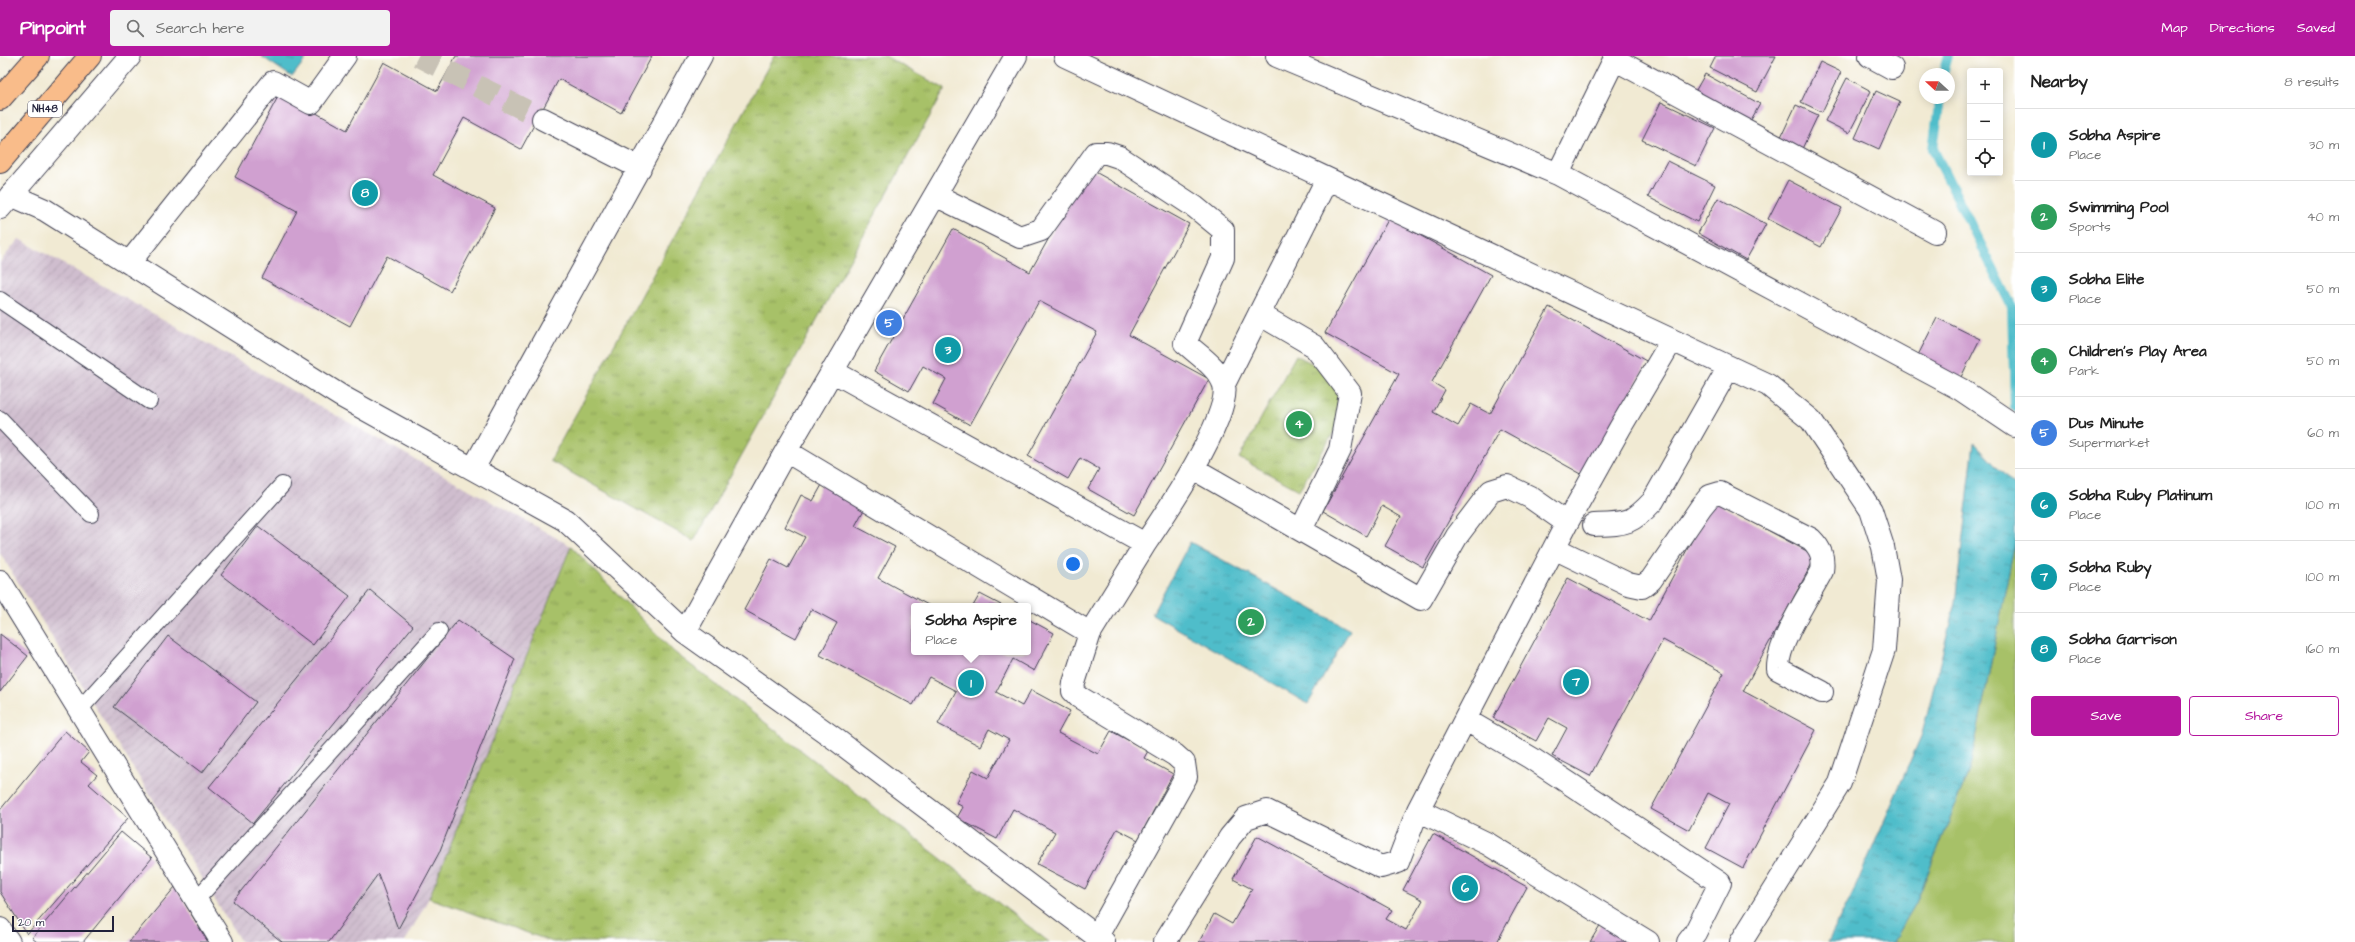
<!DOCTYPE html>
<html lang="en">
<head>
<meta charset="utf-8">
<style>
  :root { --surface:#fff; --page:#f2f2f2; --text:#222; --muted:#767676; --line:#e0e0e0; --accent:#b5179e }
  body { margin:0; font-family:"Architects Daughter",sans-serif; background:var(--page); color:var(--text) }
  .controls { position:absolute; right:12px; top:12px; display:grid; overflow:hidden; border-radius:4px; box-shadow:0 2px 10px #0003 }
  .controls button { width:36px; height:36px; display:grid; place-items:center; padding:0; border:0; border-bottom:1px solid var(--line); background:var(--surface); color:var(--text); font:20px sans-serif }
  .compass { position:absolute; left:1919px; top:12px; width:36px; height:36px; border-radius:50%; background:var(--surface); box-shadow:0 2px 10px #0003; rotate:291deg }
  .scale { position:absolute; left:12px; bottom:10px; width:102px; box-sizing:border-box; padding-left:4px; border:2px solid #22223b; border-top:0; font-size:11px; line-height:14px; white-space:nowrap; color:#22223b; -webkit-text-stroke:3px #fff; paint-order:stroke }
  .you { position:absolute; left:1073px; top:508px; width:14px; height:14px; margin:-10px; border:3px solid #fff; border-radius:50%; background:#1a73e8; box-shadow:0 0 0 6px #1a73e833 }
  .badge { display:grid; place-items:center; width:26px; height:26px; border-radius:50%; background:var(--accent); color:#fff; font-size:13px; font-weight:700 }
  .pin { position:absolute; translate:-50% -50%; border:2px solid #fff; box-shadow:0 1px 4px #0006 }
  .popup { position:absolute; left:911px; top:547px; width:120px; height:52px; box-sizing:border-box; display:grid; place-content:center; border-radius:4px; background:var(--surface); filter:drop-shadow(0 1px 3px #0005); font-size:13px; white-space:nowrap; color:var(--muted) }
  .popup b { font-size:15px; color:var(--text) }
  .popup::after { content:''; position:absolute; left:50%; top:100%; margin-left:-8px; border:8px solid transparent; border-top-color:var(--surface) }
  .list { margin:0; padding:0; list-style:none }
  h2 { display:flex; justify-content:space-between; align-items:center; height:52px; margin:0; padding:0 16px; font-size:17px }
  h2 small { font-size:13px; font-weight:400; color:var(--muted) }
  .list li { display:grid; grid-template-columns:26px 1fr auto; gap:12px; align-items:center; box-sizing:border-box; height:72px; padding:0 16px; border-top:1px solid var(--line) }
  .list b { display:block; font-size:15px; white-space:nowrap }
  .list p { margin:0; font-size:13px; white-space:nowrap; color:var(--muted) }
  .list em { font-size:13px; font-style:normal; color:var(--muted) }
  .actions { display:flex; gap:8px; padding:12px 16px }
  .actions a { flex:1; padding:9px 0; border:1px solid var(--accent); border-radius:4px; text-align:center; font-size:14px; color:var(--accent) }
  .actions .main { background:var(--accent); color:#fff }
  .icon { flex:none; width:22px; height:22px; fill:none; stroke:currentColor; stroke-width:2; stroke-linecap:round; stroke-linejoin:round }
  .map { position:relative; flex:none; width:2015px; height:886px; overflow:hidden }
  header { display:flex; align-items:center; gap:24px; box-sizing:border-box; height:56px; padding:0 20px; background:var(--accent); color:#fff }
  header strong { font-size:19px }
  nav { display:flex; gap:22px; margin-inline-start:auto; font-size:14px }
  .search { width:280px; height:36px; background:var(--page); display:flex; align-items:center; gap:10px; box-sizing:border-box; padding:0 14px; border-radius:4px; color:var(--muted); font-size:15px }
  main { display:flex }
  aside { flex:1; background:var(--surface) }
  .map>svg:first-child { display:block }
  .industrial { fill:url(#industrial-furrows) }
  .grass { fill:#a7c167; stroke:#647251 }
  .park { fill:url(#park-tufts); stroke:#647251 }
  .water { fill:url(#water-ripples); stroke:#397082 }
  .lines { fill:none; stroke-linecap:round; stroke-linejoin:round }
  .stream { stroke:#50bdca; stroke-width:10 }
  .building { fill:#d0a0d0 }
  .minor-tunnel { stroke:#c8c2b5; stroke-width:22; stroke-dasharray:22 11; stroke-linecap:butt }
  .service-casing { stroke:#414052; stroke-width:18 }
  .minor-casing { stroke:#414052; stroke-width:24 }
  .tertiary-casing { stroke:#414052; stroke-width:24 }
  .trunk-casing { stroke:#414052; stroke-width:24 }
  .motorway-casing { stroke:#414052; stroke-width:24 }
  .service { stroke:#fff; stroke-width:16 }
  .minor { stroke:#fff; stroke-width:22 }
  .tertiary { stroke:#fff; stroke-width:22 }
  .trunk { stroke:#f9bc8a; stroke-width:22 }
  .motorway { stroke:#f9bc8a; stroke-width:22 }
  .labels { text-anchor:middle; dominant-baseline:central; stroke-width:4; stroke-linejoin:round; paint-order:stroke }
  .shield { fill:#fff; stroke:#646476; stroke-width:1 }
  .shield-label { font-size:10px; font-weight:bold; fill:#22223b }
</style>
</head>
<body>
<header>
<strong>Pinpoint</strong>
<div class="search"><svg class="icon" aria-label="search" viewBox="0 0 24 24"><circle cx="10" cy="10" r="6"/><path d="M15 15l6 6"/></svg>Search here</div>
<nav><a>Map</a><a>Directions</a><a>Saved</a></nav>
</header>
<main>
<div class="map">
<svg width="2015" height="886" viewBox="0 0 2015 886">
  <defs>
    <pattern id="industrial-furrows" width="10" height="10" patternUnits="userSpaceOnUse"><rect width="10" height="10" fill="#cfbdce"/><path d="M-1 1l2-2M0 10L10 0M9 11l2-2" fill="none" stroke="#b1a2b2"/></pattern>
    <pattern id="park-tufts" width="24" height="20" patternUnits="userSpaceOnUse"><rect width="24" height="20" fill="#a7c167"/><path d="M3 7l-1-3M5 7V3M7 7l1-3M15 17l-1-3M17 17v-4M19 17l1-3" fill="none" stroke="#889c56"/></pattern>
    <pattern id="water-ripples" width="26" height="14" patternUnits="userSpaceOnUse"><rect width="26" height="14" fill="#50bdca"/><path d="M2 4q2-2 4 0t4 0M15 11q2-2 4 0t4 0" fill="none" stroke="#4299a5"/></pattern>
  </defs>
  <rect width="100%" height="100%" fill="#fff"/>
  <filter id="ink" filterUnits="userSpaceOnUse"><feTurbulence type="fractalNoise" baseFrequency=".025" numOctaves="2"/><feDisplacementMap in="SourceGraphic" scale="8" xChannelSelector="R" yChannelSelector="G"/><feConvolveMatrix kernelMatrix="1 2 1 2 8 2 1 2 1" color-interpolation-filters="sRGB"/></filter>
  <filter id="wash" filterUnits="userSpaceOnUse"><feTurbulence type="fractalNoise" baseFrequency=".012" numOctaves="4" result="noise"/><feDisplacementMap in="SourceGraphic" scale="16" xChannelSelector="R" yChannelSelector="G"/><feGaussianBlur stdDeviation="0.9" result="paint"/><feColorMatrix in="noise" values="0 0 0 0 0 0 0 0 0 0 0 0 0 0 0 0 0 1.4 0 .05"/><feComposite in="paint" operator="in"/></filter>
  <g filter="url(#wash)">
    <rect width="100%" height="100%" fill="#f1ead3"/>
    <path class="industrial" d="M19,183L571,490L429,842L405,886H241L0,497V206Z"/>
    <path class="grass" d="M2015,486V886H1893L1916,847L1970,712Z"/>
    <path class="park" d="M774,0H885L945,33L694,485L550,405Z
      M1296,299L1360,333L1299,434L1239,402Z
      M571,490L674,596L1049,886H553L429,842Z"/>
    <path class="water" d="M261,0H308L292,21Z
      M1974,387L2015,430V486L1970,712L1916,847L1893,886H1828L1855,832L1922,678L1955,547Z
      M1190,486L1350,574L1308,648L1152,558Z"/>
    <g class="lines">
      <path class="stream" d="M1943,18L1948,0
        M1940,42L1933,93L2012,251L2015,350"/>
    </g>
    <g id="blocks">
      <path class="building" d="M456,0H652L621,57L559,23L521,93L464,62L433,119L495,152L450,235L387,200L350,270L262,222L297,155L235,121L280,37L347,74L384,6L437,35Z
        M1716,0H1776L1757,36L1710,12Z
        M1820,6L1841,16L1822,56L1801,46Z
        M1705,18L1760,48L1747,71L1692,41Z
        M1847,22L1871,35L1849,77L1825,65Z
        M1876,35L1900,46L1879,93L1855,82Z
        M1661,46L1715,72L1696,110L1642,84Z
        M1796,49L1818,59L1801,95L1779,85Z
        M1667,105L1715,129L1697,166L1648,141Z
        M1088,112L1189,168L1129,279L1209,323L1134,459L1088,433L1099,413L1080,402L1068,423L1028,400L1097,276L1039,245L970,369L933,348L946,323L923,310L909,335L874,315L953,173L1030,216Z
        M1788,124L1842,152L1821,191L1768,163Z
        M1718,142L1766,168L1746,204L1698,177Z
        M1389,162L1491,219L1432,326L1445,334L1433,356L1458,370L1471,348L1490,358L1549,251L1648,306L1585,420L1500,373L1423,511L1385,490L1401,461L1382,450L1366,480L1323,455L1399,318L1325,277Z
        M1937,262L1980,283L1957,329L1914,307Z
        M823,427L866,450L855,470L895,491L878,522L930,550H914V596H1028V563L1054,577L1034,615L1013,603L996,636L1022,650L1031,634L1070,655L1058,677L1098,698L1111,675L1148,695L1144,702L1173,718L1138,784L1117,773L1085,833L1037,808L1055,776L1013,753L997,783L957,762L963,751L956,747L973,714L988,722L1009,684L989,673L980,690L938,668L956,635L929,621L913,649L820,599L837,567L811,553L796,582L744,554L771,503L788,512L805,481L785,471L801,439L813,445Z
        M1713,445L1816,500L1743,635L1816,674L1743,812L1706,792L1729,748L1708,737L1689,774L1651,753L1724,617L1663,584L1590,720L1552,700L1567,672L1549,662L1536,685L1493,662L1568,522L1649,565Z
        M258,470L350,540L313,589L221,519Z
        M370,534L413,570L253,767L209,731Z
        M980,538L1003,550H973Z
        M458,564L515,603L439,797L398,873L378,818L329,886H282L233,845Z
        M0,578L28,600L0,636Z
        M168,580L256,646L202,717L114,651Z
        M65,675L89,696L81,706L97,719L89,728L128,762L27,878L0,836V754Z
        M121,776L152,802L83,886H37L32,882Z
        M1433,778L1527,831L1497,886H1199L1214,858L1232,868L1252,833L1233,823L1257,780L1392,854L1386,863L1406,874L1423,844L1403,834Z
        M175,831L208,886H129Z
        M1602,866L1639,886H1590Z"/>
    </g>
  </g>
  <g filter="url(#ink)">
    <use href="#blocks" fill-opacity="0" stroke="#414052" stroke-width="1"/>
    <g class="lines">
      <path class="minor-tunnel" d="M418,0L543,63"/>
      <g class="service-casing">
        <path id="service" d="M0,244L149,345
          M0,363L91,458
          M79,654L282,429
          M196,844L439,575"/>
      </g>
      <g class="minor-casing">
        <path id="minor" d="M1065,0L1768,329L1811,364L1871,454L1883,491L1889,524L1884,594L1840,727L1741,886
          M1277,0L1558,118L1616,0
          M1870,0L1892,12
          M1614,3L1935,176
          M543,63L640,112
          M1558,118L1960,333L2015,370
          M11,139L45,154L341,340L565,464L685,576L838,685L1104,886
          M935,139L1020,181L1041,174L1096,97H1107L1119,101L1195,151L1223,174V202L1185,287C1197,298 1219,312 1224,329C1232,360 1164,460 1145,488
          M129,207L273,26L311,47L345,0
          M1259,258L1314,290L1350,337L1340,394L1301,474
          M1224,328L1327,123
          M786,395L1090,577L1145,488L832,315
          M473,413L701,0
          M1194,413L1421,543L1457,480L1491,435L1507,430L1530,441L1567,467L1620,372L1672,284
          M1567,467L1418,754L1488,788L1648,886
          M1594,469C1625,468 1631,469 1653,445L1729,311
          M1554,492L1628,528L1642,531L1651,524L1701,451L1710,440L1720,437L1811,483C1821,493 1824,501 1822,515C1809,540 1777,587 1778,613L1822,636
          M0,525L222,886
          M685,576L786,395L1016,0
          M1090,577L1074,627L1073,635L1079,641L1175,699L1184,707L1186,721L1096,882
          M1466,664L1531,702L1720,827L1695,877L1688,886
          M0,873L9,886
          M1165,886L1230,781L1246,762L1267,755L1381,811L1398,806L1418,754"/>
      </g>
      <g class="tertiary-casing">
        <path id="tertiary" d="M0,152L130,0"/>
      </g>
      <g class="trunk-casing">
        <path id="trunk" d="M0,106L90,0"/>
      </g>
      <g class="motorway-casing">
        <path id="motorway" d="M0,43L38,0"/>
      </g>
      <use href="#service" class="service"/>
      <use href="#minor" class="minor"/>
      <use href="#tertiary" class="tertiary"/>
      <use href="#trunk" class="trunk"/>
      <use href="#motorway" class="motorway"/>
    </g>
  </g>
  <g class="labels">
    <rect class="shield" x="28" y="45" width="34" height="16" rx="3"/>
    <g class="shield-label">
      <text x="45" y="53">NH48</text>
    </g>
  </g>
</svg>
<div class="controls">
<button>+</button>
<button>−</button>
<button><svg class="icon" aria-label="locate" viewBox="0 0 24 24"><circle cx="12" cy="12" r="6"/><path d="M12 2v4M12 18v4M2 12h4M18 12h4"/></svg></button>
</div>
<svg class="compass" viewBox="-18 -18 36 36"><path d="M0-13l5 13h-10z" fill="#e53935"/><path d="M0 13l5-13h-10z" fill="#767676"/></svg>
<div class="scale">20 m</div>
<div class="you"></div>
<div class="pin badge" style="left:971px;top:627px;background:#0f9aa8">1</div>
<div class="popup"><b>Sobha Aspire</b>Place</div>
<div class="pin badge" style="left:1251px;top:566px;background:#2e9e5b">2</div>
<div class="pin badge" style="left:948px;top:294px;background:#0f9aa8">3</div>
<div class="pin badge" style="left:1299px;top:368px;background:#2e9e5b">4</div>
<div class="pin badge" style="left:889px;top:267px;background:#3f7fe0">5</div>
<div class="pin badge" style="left:1465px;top:832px;background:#0f9aa8">6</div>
<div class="pin badge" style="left:1576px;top:626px;background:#0f9aa8">7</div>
<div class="pin badge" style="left:365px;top:137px;background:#0f9aa8">8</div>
</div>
<aside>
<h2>Nearby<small>8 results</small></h2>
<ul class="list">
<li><span class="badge" style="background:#0f9aa8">1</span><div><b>Sobha Aspire</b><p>Place</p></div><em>30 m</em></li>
<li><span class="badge" style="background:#2e9e5b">2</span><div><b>Swimming Pool</b><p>Sports</p></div><em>40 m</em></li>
<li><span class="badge" style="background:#0f9aa8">3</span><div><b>Sobha Elite</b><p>Place</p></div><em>50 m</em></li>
<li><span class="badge" style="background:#2e9e5b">4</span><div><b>Children's Play Area</b><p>Park</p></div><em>50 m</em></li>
<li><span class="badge" style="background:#3f7fe0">5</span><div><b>Dus Minute</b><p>Supermarket</p></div><em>60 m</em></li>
<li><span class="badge" style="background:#0f9aa8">6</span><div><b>Sobha Ruby Platinum</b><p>Place</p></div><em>100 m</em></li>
<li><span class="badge" style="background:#0f9aa8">7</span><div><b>Sobha Ruby</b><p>Place</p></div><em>100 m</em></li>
<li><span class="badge" style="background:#0f9aa8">8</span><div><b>Sobha Garrison</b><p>Place</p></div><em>160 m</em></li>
</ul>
<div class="actions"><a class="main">Save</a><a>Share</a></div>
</aside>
</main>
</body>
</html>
